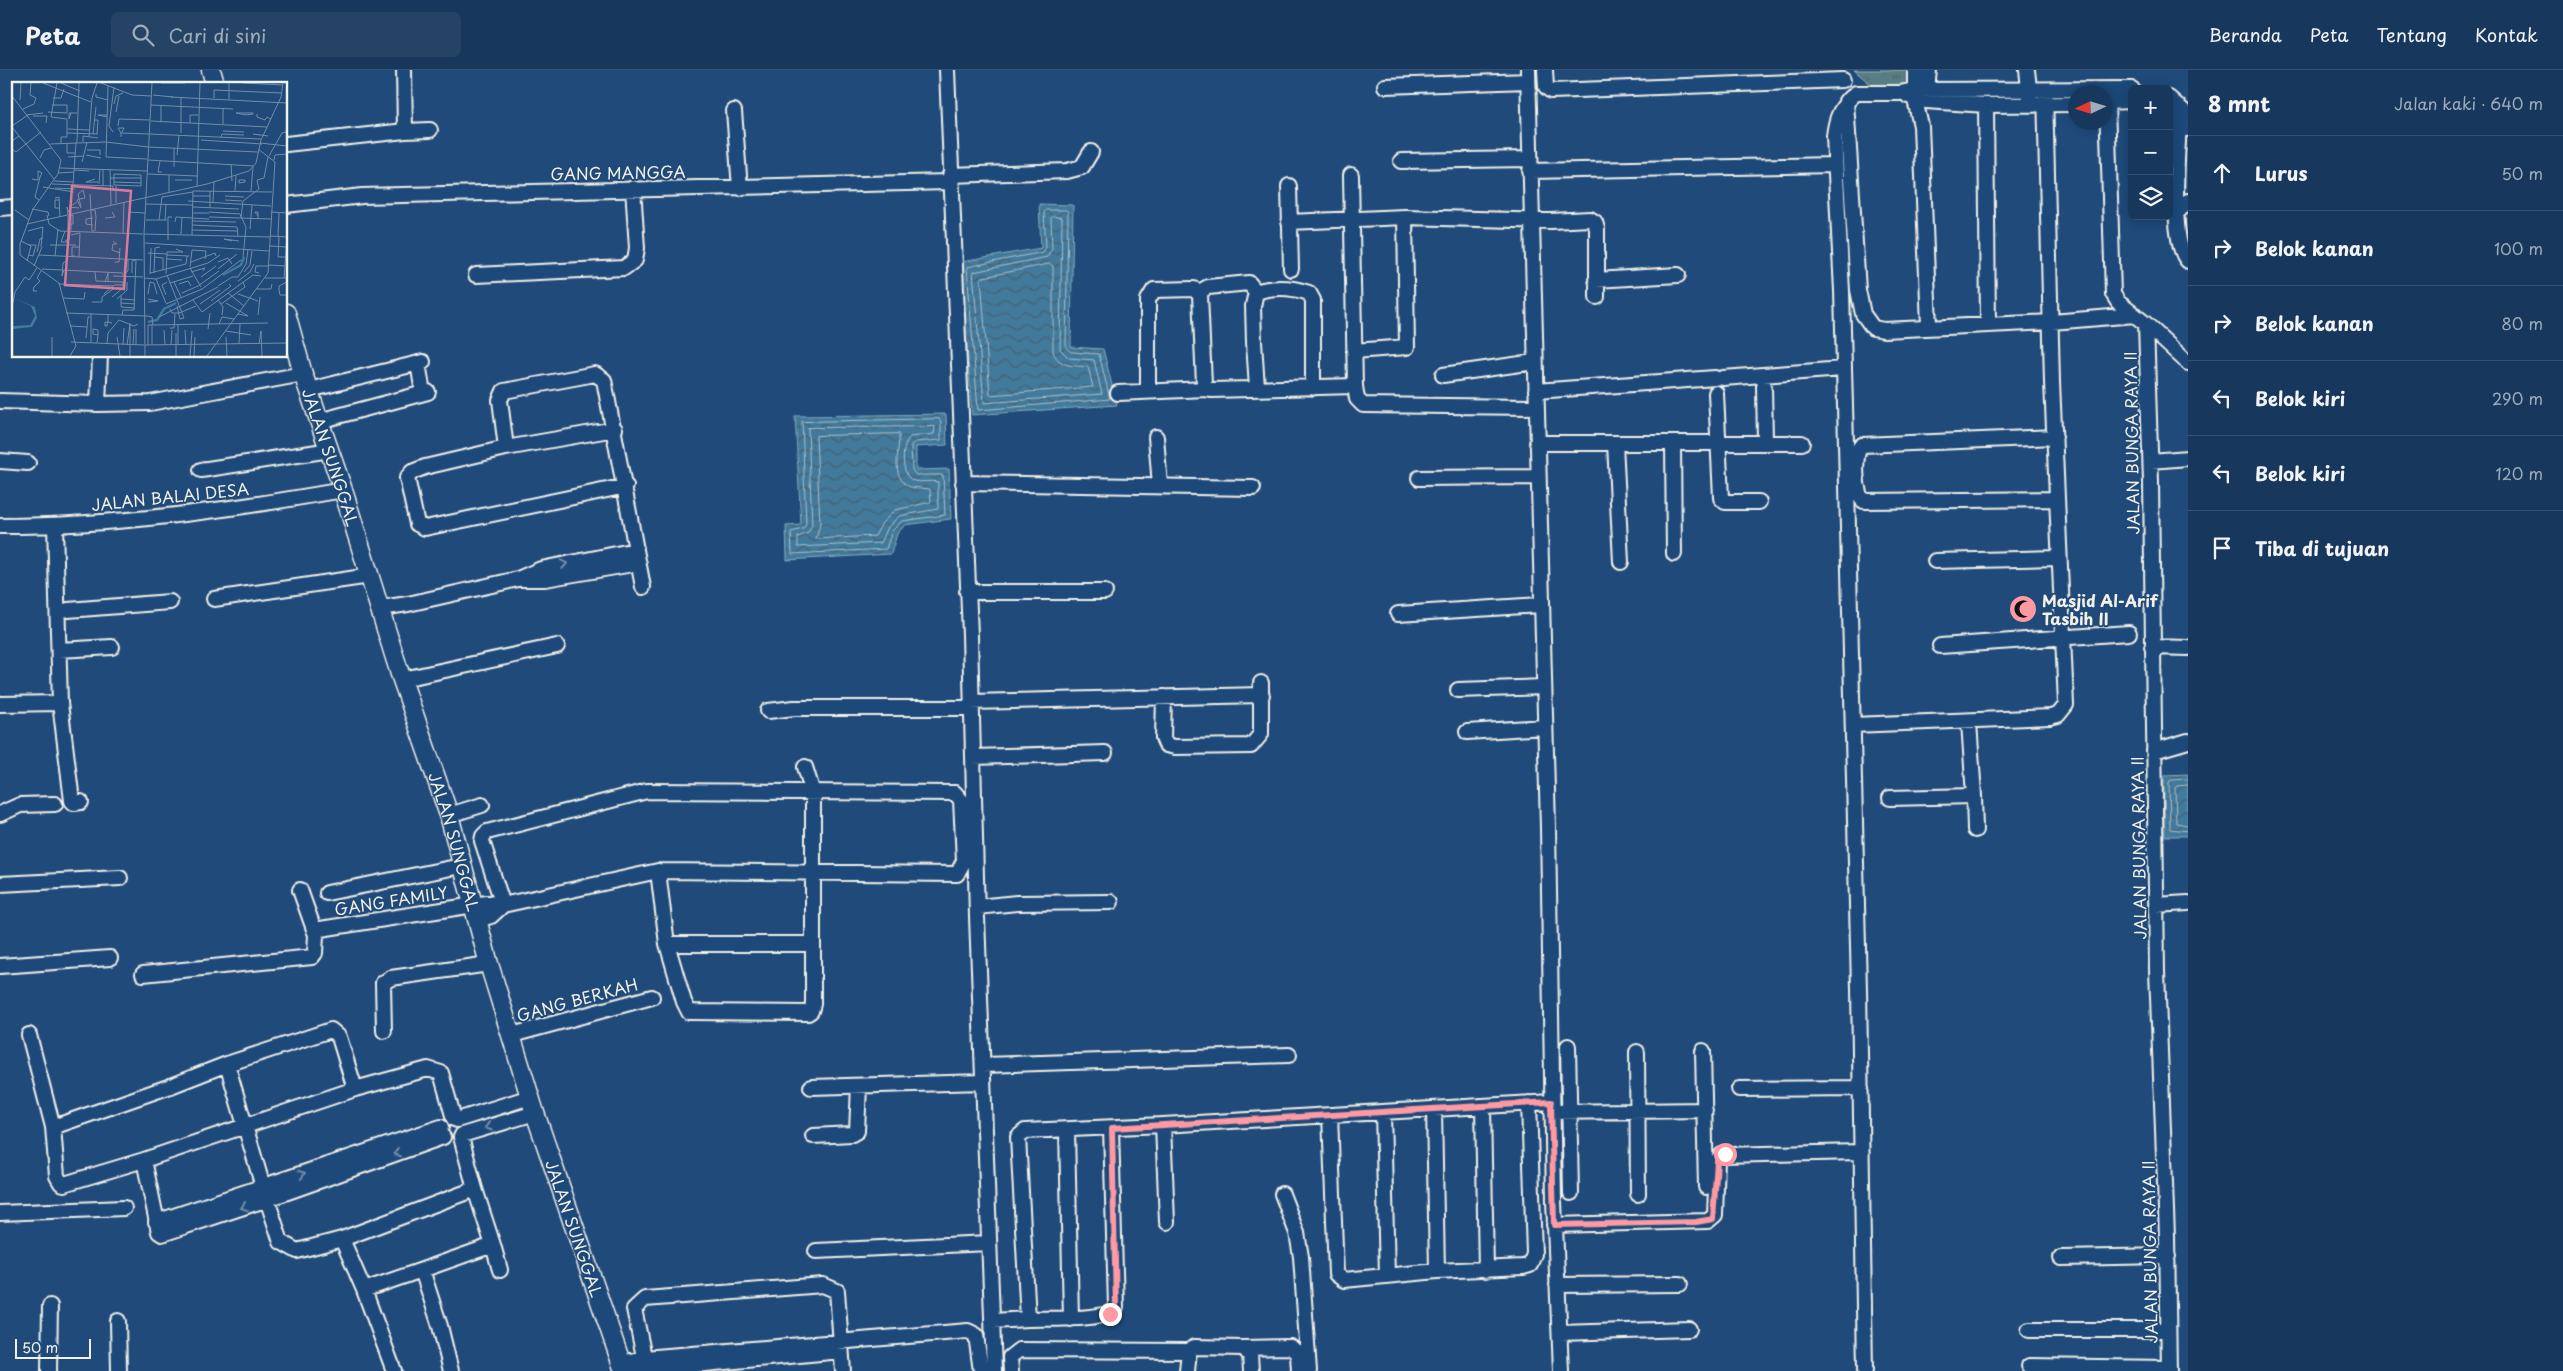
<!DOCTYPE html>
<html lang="id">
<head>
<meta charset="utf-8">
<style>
  :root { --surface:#17385c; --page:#244365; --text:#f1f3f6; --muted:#9eacbb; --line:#365272 }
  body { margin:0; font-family:"Playpen Sans",sans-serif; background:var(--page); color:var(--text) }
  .controls { position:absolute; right:15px; top:15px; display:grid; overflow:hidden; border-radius:8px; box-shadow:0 2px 12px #0003 }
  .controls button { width:45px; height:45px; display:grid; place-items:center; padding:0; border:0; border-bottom:1px solid var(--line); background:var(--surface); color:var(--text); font:25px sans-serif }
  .compass { position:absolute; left:2068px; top:15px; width:45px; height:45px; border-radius:50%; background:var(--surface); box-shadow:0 2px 12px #0003; rotate:266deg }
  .scale { position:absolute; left:15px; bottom:12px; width:76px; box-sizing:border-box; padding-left:5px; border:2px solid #f4f1e8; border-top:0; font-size:14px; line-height:18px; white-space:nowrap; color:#f4f1e8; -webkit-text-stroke:4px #1f4a7a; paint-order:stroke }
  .stop { position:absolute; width:15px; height:15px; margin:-11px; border:4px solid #ff9aa2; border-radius:50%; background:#fff }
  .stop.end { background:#ff9aa2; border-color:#fff; box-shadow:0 1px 5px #0008 }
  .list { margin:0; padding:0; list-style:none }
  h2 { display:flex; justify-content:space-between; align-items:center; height:65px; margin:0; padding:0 20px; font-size:21px }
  h2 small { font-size:16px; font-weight:400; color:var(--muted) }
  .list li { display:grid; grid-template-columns:32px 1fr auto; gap:15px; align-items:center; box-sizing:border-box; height:75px; padding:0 20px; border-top:1px solid var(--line) }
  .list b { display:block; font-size:19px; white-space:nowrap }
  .list em { font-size:16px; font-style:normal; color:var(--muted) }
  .icon { flex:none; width:28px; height:28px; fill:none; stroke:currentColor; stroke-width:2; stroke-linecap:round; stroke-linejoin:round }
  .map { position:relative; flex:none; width:2188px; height:1301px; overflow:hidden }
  header { display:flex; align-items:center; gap:30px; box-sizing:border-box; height:70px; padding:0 25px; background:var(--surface); border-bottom:1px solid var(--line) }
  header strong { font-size:24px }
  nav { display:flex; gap:28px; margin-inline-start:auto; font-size:18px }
  .search { width:350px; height:45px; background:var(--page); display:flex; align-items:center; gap:12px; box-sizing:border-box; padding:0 18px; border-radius:8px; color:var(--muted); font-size:19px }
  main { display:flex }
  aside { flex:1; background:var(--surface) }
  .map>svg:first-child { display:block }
  .grass { fill:url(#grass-tufts); stroke:#a6b8b6 }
  .water { fill:url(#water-waves); stroke:#89aaba }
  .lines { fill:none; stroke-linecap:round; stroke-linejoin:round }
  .shore { stroke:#adc1ca; stroke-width:1 }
  .minor-casing { stroke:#f4f1e8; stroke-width:18 }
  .major-casing { stroke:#f4f1e8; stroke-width:21 }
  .minor { stroke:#1f4a7a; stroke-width:14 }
  .major { stroke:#1f4a7a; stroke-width:18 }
  .oneway { stroke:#748da6 }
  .route { stroke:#ff9aa2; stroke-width:6 }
  .labels { text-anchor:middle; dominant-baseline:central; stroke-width:4; stroke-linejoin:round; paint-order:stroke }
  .street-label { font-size:16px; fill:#f4f1e8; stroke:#1f4a7a }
  .poi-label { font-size:16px; font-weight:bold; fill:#f4f1e8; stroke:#1f4a7a; text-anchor:start }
  .inset-river { fill:none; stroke:#427a9c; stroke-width:2.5 }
  .inset-road { fill:none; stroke:#748da6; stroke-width:1 }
  .view { fill:#d87a9a; fill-opacity:0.15; stroke:#d87a9a; stroke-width:2.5 }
  .inset-edge { fill:none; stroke:#f4f1e8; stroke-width:2.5 }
</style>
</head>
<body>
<header>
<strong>Peta</strong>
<div class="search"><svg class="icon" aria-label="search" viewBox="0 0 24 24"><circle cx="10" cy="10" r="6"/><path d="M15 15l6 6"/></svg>Cari di sini</div>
<nav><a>Beranda</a><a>Peta</a><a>Tentang</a><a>Kontak</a></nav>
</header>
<main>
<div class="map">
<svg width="2188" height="1301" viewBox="0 0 2188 1301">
  <defs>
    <pattern id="grass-tufts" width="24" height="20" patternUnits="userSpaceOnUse" patternTransform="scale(1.25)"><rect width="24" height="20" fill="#587e84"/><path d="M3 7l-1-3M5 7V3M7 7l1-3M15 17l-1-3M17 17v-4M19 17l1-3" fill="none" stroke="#516668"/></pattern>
    <pattern id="water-waves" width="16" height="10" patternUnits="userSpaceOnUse" patternTransform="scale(1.25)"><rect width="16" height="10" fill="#427a9c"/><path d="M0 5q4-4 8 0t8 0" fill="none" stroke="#466171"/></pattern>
  </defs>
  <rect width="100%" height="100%" fill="#1f4a7a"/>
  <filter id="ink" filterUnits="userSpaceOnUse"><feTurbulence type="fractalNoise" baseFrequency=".02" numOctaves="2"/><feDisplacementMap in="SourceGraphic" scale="10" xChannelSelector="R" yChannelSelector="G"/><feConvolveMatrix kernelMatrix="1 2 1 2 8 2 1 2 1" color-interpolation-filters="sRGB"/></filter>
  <g filter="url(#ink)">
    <path class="grass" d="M1854,0H1913V10L1906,17L1875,18Z"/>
    <path class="water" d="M1039,134L1073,135L1071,277L1103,279L1117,335L972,345L961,192L1041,178Z
      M946,344L947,375L916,377V400L949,399L951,449L905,455L897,464L891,484L787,490L786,456L801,455L795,346Z
      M2188,704V766H2165L2164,705Z"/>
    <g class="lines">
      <path class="shore" d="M1047,140H1066L1068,142L1066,278L1071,282L1099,284L1110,329L978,340L967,197L1043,182L1046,177L1044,142Z
        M1053,146L1062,148L1060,279L1069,288L1094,290L1102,324L984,333L973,202L1047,187L1052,178L1051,148Z
        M1050,194L1053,196V282C1060,298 1074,295 1088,297L1093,317L990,325L981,208Z
        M939,349L941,352V370L915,372L911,375L912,400L916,405H943L945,445L902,451L892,461L886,479L792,484L791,462L803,459L806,454L802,352Z
        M935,357L934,364L910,367C901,375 900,406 914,411C921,413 930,410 938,412V439L899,446L888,457L881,473L798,477V467L808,463L812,455L808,358Z
        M899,364C900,381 889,406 910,417L930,419L931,432L895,440L882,453L875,466L816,469L820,454L816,366Z
        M2188,709L2171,710L2169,712L2170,759L2188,761
        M2188,715L2177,716L2175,718L2176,753L2188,755"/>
      <g class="minor-casing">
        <path id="minor" d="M947,0L970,565L977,847L994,1301
          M1528,0L1548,758L1554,1131L1561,1301
          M1545,0L1546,17L1551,21L1843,10
          M1915,0V30L1921,56L1929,256
          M2027,0L2030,27
          M1385,16L1528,11
          M1908,26L1926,31L1986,35L2076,34
          M1926,28L1929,0
          M2169,28L2188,45
          M1846,31L1858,220L1863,244L1873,258L1884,260L2052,252L2135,245
          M2106,32L2132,31
          M2107,32L2113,224L2118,232L2146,254L2188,293
          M1986,35L1988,255
          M734,41L740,118
          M2169,44L2186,59
          M2179,52C2178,80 2169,174 2188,191
          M405,61L430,60
          M286,74L405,61L404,0
          M1401,91L1529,89
          M1530,101L1835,95
          M950,105L1067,101L1082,97L1091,82
          M1289,116L1291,199
          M286,135L362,126L950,112
          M0,138L14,137
          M2176,144L2188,131
          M1289,152L1405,147L1551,151L1590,149L1595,152L1597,159V227
          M476,205L624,198L635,190L637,178L633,118
          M1596,210L1678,205
          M1199,222L1208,217L1249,213L1256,222L1253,236L1254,272L1257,318
          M1256,222C1274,216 1291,217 1309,223L1313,230V318
          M2146,254L2151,412L2157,901L2167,1166L2169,1301
          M1354,281L1407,277L1405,147
          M418,293L423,323
          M1443,305L1535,292
          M1723,308L1843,299
          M1355,316L1357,329L1363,335L1536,337
          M1764,316L1765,371
          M309,320L423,292
          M1148,321V230L1154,220L1194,219L1200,225L1204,314L1206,319L1212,320L1355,316L1351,105
          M1536,321L1715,308
          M1118,323L1206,319
          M1716,323L1721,428L1725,432H1759
          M0,331L98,334L150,333L303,304
          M98,334L100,286
          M319,351L428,322
          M615,359L506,378L425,397L412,402L407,408L417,454L425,458L626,416
          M1156,367L1160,416
          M2055,367L1862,375C1853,380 1855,427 1864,431L2057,429
          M1537,373H1802
          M1615,373L1621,492
          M1673,373L1674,484
          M506,378L500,330L504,321L595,304L604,310L643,517
          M0,391L28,393
          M2151,391L2188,388
          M201,400L330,380
          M1419,408L1538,407
          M963,413L1253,418
          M0,456C115,456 230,440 343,420
          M55,456L60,633L72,731L74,733L81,732
          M1935,491L2059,488
          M521,509H545L639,493
          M967,522H1105
          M214,529L370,506
          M381,538L408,534L518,509L541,499L636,480
          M68,540L170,532
          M1398,544L1540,535
          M1940,576L2129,563
          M2152,577L2188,578
          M59,580L112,577
          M403,609L557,576
          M1458,620L1543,617
          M1164,627L1163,668L1166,675L1175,677L1251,676L1261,664V613
          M971,632L1262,625
          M0,634L60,633
          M768,641L794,638H970
          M1853,655L2050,647L2058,645L2066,635L2052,312L2045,20
          M1467,662L1545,657
          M2154,681L2188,671
          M973,687L1105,683
          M1974,726L1975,760
          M1890,728L1974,726L1969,652
          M0,744L20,735L55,734
          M449,745L482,735
          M658,801L667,874L684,932L689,942L808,943L811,941L813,934V723L805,697
          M0,814L120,808
          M327,823L461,796
          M2156,835L2188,833
          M977,837L1017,833L1111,832
          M478,850L491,846L503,835
          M314,860L487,833L503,835L658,801L957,804L964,791L961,730L955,723L647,721L487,762L483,766L482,771L503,835
          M667,874H813
          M0,896L110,888
          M143,904L312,887L315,883L316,865L300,820
          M384,961L383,913L391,908L489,894
          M29,965L53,1057
          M512,965L652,927
          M1568,976L1571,1123
          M1703,981L1706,1117
          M1637,982L1638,1124
          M227,994L331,960L339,967L355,1019
          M983,995L1289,985
          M811,1017L983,1012
          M1739,1019L1861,1018
          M1483,1036L1486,1200
          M1434,1039L1437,1201
          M1383,1042L1387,1206
          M1552,1042L1705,1040
          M1330,1045L1336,1204L1344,1210L1437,1201L1523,1197L1530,1195L1534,1184L1529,1033
          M457,1050L530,1027
          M1163,1055L1167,1152
          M1111,1058L1116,1237C1108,1252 1045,1248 1028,1249L1018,1067L1025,1061L1163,1055L1551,1032
          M1067,1060L1071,1249
          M462,1065L535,1043
          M813,1066L852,1064L857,1061L859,1016
          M443,1067L268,1129L162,1164L159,1162L144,1090L64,1114L61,1113L57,1106L53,1057L168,1017L227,994L263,1117L281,1172L297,1181L342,1169L475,1119L461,1067
          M144,1090L355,1019L428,999L441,1003L454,1049
          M1282,1124L1297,1163L1301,1187L1309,1301
          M0,1143L124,1138
          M156,1152L441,1057
          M1554,1155L1708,1151L1715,1145L1717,1091L1722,1085L1861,1082
          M342,1169L364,1220L394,1301
          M493,1175L500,1200
          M816,1181L989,1173
          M2061,1188L2168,1186
          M1557,1215L1680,1214
          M364,1220L422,1200
          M118,1251L119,1301
          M992,1251L1028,1249
          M2029,1260H2168
          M1560,1263L1689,1259
          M1243,1278L1291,1277L1298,1284L1299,1301
          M621,1293L644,1288L968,1261L976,1265L981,1301
          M2029,1296L2169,1298
          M49,1301L50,1236
          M451,1301L440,1256L422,1200L493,1175L475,1119
          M633,1301L841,1281
          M647,1301L634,1239L645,1229L823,1215L837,1221L843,1301
          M1011,1301L1010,1287L1019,1280L1189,1281
          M1187,1301L1189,1281L1194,1277L1243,1278L1250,1285L1251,1301
          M1865,1301L1859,919L1846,374L1842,221L1834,66C1836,47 1841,36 1856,23H1900L1914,20L2132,19"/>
      </g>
      <g class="major-casing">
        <g id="major">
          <path d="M211,0L215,14"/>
          <path id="s1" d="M286,243L303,304L343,420L399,601L449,745L489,894L535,1043L624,1301"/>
        </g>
      </g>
      <use href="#minor" class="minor"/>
      <use href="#major" class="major"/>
    </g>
    <defs><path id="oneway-chevron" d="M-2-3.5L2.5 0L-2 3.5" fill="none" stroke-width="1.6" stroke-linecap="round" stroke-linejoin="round" transform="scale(1.25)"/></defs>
    <g class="oneway">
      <use href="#oneway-chevron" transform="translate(564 494) rotate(-11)"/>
      <use href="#oneway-chevron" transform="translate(488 1057) rotate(163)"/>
      <use href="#oneway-chevron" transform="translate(397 1083) rotate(160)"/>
      <use href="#oneway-chevron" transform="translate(302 1104) rotate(-18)"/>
      <use href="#oneway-chevron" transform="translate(244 1137) rotate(162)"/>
    </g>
  </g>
  <g class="lines" filter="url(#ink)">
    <path class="route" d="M1110,1244L1116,1237L1112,1058L1551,1032L1554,1155L1696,1152L1713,1149L1717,1091L1725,1084"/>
  </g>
  <defs>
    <g id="mosque-disc" transform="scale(1.4375)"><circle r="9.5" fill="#ff9aa2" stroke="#1f4a7a"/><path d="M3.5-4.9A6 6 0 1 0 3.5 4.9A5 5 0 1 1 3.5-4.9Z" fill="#111"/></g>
  </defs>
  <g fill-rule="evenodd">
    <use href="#mosque-disc" x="2023" y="539"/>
  </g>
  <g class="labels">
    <g class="street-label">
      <text transform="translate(618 102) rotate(-1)">GANG MANGGA</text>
      <text transform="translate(2131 373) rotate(-91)">JALAN BUNGA RAYA II</text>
      <text stroke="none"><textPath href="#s1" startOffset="151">JALAN SUNGGAL</textPath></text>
      <text transform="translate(170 426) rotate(-6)">JALAN BALAI DESA</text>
      <text stroke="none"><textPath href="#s1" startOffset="555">JALAN SUNGGAL</textPath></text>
      <text transform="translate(2138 778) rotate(-91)">JALAN BUNGA RAYA II</text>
      <text transform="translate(391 830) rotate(-9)">GANG FAMILY</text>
      <text transform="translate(577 929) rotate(-15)">GANG BERKAH</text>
      <text stroke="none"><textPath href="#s1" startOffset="960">JALAN SUNGGAL</textPath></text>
      <text transform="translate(2149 1182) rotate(-91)">JALAN BUNGA RAYA II</text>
    </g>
    <g class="poi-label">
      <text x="2042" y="530">Masjid Al-Arif<tspan x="2042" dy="18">Tasbih II</tspan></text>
    </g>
  </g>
  <g transform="translate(12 12)">
    <rect width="275" height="275" fill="#1f4a7a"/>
    <path d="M0,215L23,225L25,236L20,245L0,247V244L18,243L23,234L19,224Z" fill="#427a9c"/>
    <path class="inset-river" d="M211,193L229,183L232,175M136,240L145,238L152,227L164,221"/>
    <path class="inset-road" d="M31,1L79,20M45,1L39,35L55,37V55H49V61M49,1L68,9M89,1L120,13L139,14M149,1H173M231,1L270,3M96,4L94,75L135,77M84,12V15L96,18M141,13L161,15M0,14L49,78L46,92L21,127L8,162V173L47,201L64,264L58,274M159,15L275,21M41,16H49L52,7M202,16V8L269,11M217,17V1M8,18L9,1M102,22L104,14L111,11M139,23L221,27M149,23V39M11,27L22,22L24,16L18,13L19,1M36,30L55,31V23H40M104,30L107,14M59,31L57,37V31H65M224,31H241V32L234,33ZM245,32V35L253,38L255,35L259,37M14,33L31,31M21,34H35L34,41M95,35L86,33H95M83,38H86L85,52M139,39L255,45M178,41V33H186M211,42V26M0,44L16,33M106,44L107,37L138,38M0,45L7,54L0,59M56,47L77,48M211,49L232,50M29,50L14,62L42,97M101,50L97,44L102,5M55,51L86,52M109,51L106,46H112L110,50M169,51V16M81,52L84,25M138,52L249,57M241,52L256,54M77,55L80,16L85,1M109,55V51L137,52M209,55L210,52L232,53M189,58L250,62M65,60L67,1M71,60V54L86,56M55,61V71H63M248,61L275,64M38,62L94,60L136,65M137,65L246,70M0,67L4,70L14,62L7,54M75,68H88V73M74,73L89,76M165,73L167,53M257,74L270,51L274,50L275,42M56,75L72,74M28,76L32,68L39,66M136,78L242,84M262,78L263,73L275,72M148,79L146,90H150M70,80L75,60M219,82L220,99M162,85V66M48,86L135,89M91,87V104M98,87L99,123M62,88L77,89M47,91L62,90M102,92L129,93V104L102,103ZM136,92L185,94M157,93V110M98,96H129M20,97L26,98V89L30,91L28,95M83,97L74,100H86M163,98H180M227,98H233V100L227,101ZM42,99L61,100M102,100L129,101M40,102L101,104V109M87,102L88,87M61,103L64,60M104,104V121M185,104L188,1M31,105L62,110M43,106L63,107M181,109L260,110M223,109L224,94M239,109L241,85M78,112L80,149H82M181,114H198M213,114L232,115M150,115L181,110M43,116L47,115L48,135M27,118L23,115L28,95M47,118H43V126H48M213,118L230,119M176,119L259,124M65,120L57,125L67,126M201,120L202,100M134,122L181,123M181,125L227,127M69,126L65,118L67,117H68L73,116L71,108L66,112L67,117L69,125M198,126V109M20,127L36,130L37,134M3,128L17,138M80,128H83L84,135L83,149M117,130L133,131M197,130L228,132L234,145L231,175M259,130L275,131M181,131H197M35,133L37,142L48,149L131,152M56,133L55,125L58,133M246,134L243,130H246V137M197,135L259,137M81,136L74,137V142L81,143M93,136L103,135L100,130M180,136L197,137M229,136L231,119L247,107L245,98L252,96L256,75M134,138H155M147,138L150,115M153,138L154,122M180,139L224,140M163,140L164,135L180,136M15,142L195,102L237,89L244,81L249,58L269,15L271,1M180,143L225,145L226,154M238,147L240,123M180,148L226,149M16,149L31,145L29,165M56,149V134L61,133V142H56M56,149L59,148V133M111,151L112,120M132,152L258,155M169,152L170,135M59,153L68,151L67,175M180,153L181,109M258,154L275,155M266,154L267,131M267,155L266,175H273M53,158L57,160H49L53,149M55,158L58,150L57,158M156,158V135H160M9,159L19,164L15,179M101,159L105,162H101L100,168L108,171M220,159L212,157L227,159M133,161L257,169M38,163H64M258,164L274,165M25,170L28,157L31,156M136,171L155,172M17,173L21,174L24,163H17M27,173L131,178M155,173L177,174M43,174L46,147M63,174H60V165H68M143,175L151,176V188M155,177L170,178M103,180H107L108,166M179,180L203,171L204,174M206,180L216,176L220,182M257,183L273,184M22,184L30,165M178,185L180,168L194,169L193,177M178,186L189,205M30,187L110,191L112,194M206,187L225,172M52,188L50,194L51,181L54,179M83,190L84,199L111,200M179,190L193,186L191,189M232,190L238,183L240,169M120,191V179L124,178L122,228M138,191L174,182L175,174M142,191L143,166L148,165M247,191L243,190L244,184H256M112,192L116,189V178H113L112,191M138,192L139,166M154,192L155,170H171L164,167M155,193L172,236L168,237L165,224M101,194L131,195M189,195L204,184M226,195L234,182L236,168M132,196L144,197L196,181L208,173M253,196H275M272,196L275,155M144,197L154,221M226,199L238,190L242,182M93,200L96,191V200M162,200L169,215M275,200L267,204V208L268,213H275M158,201L181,194M47,202L101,204M167,202L176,199L179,204M206,204L220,195H226M245,207H259L260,202M25,209H21L22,205L28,199L25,196L29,189M170,211L186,204L207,189M216,211L232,224M92,212L102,203H111M136,212L138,200L142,201L145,212M226,212L246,219M154,213L150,203L155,200M109,214V217L123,218M100,215L111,206V200M51,216L72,217L73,210M105,217L115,208V200M109,217V221L123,222M181,218L190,230L241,193L249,194M206,218L211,225L210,233M199,219L219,204L217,202M80,220H90V215L103,206H109M136,220L146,219L136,217M1,221L3,210L13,195L17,198L25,186M109,221V225L123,226M214,221L236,234L226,232M154,222L190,207L229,178M188,222L208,208M209,222L233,205L231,200M158,227L160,231H167L184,224M54,231L135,234L140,235L141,243L256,241M79,231V261M96,232V240L95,243V244H93V240H96L100,241M110,233L111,228H122M246,233L248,215M147,235L206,205M118,241V274M140,242V263M207,242L210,235L222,237M58,244L75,245M158,246H162L163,232M124,247V263M196,247L198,231M152,248L153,263M173,248L174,263M214,249L239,253M164,251V274M40,255V274M105,255L108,274M214,255L215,274M74,256L76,235H78M59,260L132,263M85,261L86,253V248L81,247V252L86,253M95,262L96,251L107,238L122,244L126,242M227,262L228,242M247,262L249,249L250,274M111,263L112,246M115,263L118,242M121,263L122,247M133,263L275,261M136,263V243H140M159,263L160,248M166,263V242M133,274L132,152L140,1M178,274L180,249M182,274L183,255M195,274L256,191L263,80L246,67"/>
    <path class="view" d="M60,104L119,109L112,207L53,203Z"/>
    <rect width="275" height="275" class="inset-edge"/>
  </g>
</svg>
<div class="controls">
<button>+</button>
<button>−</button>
<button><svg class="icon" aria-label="layers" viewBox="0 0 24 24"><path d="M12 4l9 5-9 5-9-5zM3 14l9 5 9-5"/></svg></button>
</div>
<svg class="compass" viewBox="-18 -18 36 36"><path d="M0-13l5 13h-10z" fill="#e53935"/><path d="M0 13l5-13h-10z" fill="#9eacbb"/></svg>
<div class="scale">50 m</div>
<div class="stop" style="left:1725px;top:1084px"></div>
<div class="stop end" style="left:1110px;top:1244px"></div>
</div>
<aside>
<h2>8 mnt<small>Jalan kaki · 640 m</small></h2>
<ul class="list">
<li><svg class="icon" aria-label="ahead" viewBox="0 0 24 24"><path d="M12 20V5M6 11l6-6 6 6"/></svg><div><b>Lurus</b></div><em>50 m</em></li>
<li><svg class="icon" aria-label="right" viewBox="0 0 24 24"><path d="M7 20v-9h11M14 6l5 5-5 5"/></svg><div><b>Belok kanan</b></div><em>100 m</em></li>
<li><svg class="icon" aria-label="right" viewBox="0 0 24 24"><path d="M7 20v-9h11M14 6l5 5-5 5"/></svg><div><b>Belok kanan</b></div><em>80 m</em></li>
<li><svg class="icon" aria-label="left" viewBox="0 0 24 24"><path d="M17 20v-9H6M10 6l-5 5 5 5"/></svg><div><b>Belok kiri</b></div><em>290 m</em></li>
<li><svg class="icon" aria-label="left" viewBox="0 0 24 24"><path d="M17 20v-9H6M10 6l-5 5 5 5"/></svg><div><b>Belok kiri</b></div><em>120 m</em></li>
<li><svg class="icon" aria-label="arrive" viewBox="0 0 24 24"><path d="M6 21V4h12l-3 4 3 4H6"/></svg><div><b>Tiba di tujuan</b></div></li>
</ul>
</aside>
</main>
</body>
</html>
